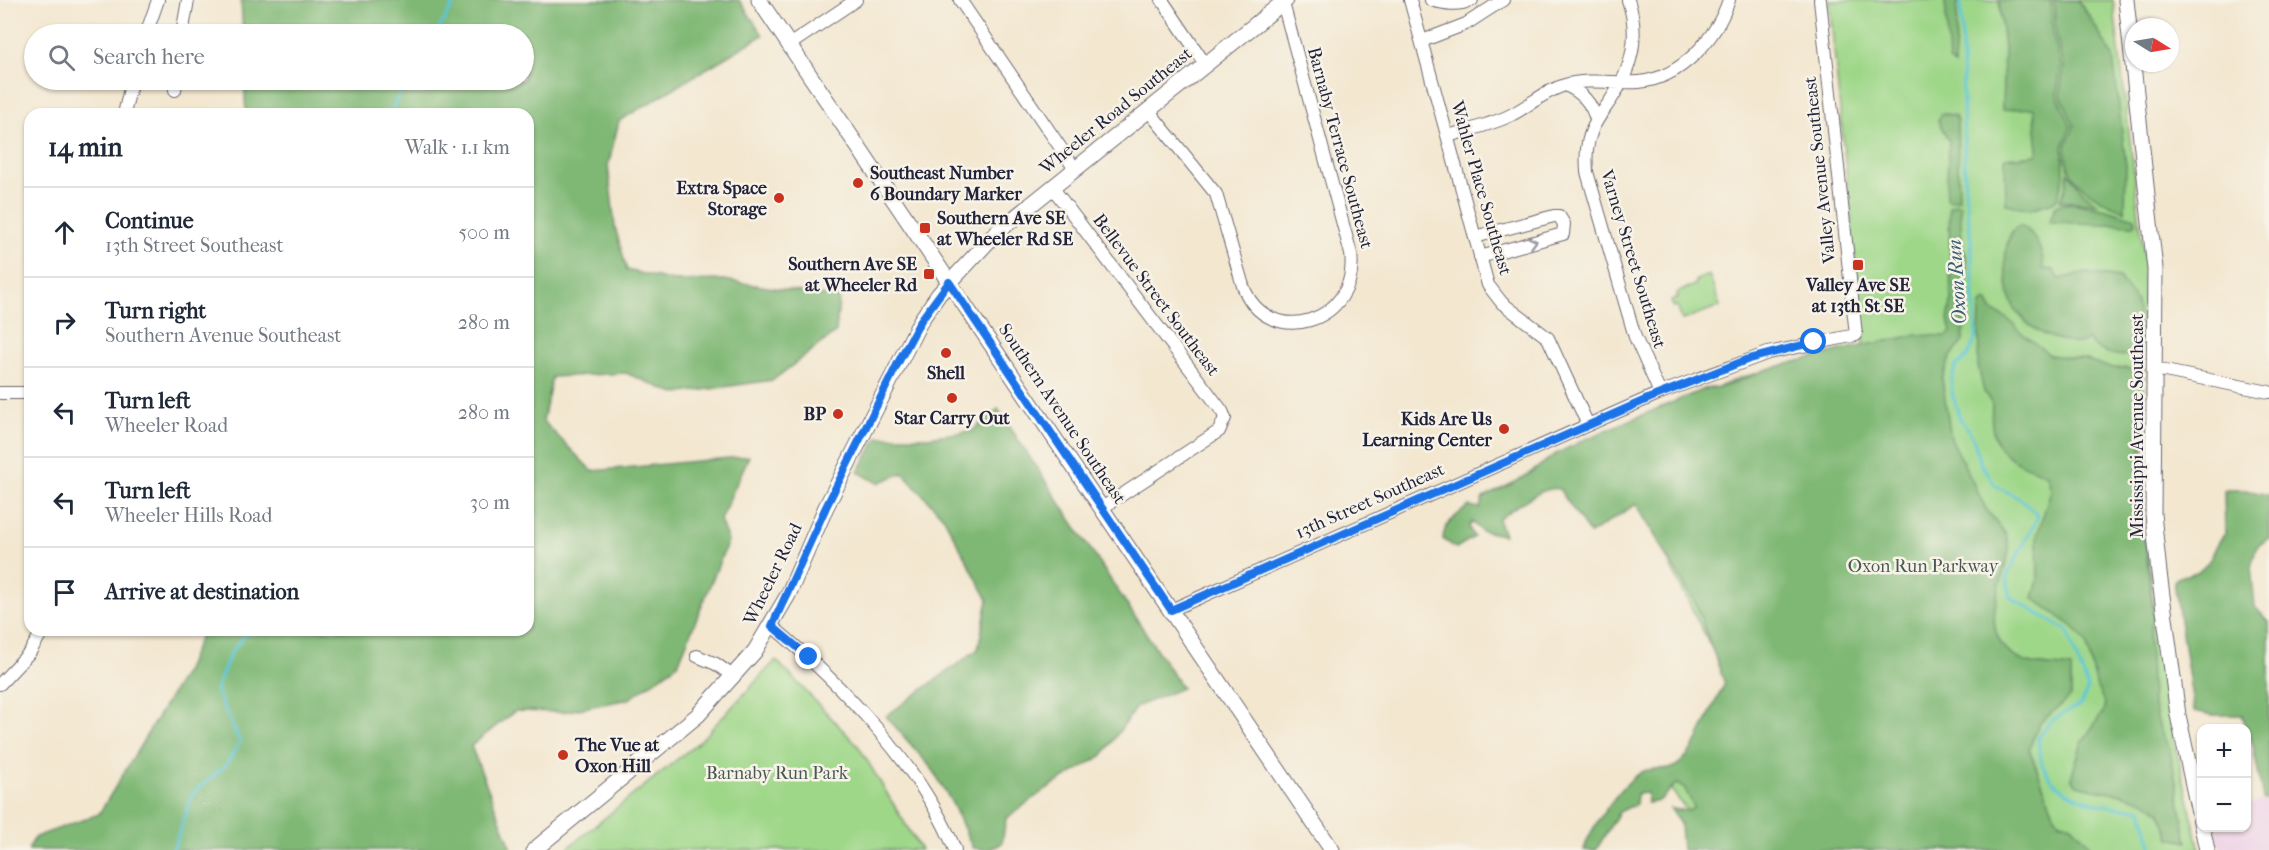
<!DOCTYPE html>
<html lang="en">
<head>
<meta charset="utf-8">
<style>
  :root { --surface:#fff; --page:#f6f6f7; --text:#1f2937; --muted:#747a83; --line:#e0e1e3 }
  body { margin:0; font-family:"IM FELL French Canon",serif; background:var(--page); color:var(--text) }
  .controls { position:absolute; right:18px; bottom:18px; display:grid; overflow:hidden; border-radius:12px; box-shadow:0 2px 4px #0004 }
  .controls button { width:54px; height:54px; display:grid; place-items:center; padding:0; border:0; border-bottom:2px solid var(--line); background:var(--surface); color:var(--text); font:30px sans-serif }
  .compass { position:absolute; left:2125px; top:18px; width:54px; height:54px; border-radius:50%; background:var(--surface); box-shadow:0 2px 4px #0004; rotate:101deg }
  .stop { position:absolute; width:18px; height:18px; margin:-14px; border:4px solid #1a73e8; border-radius:50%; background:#fff }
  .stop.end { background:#1a73e8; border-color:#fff; box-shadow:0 2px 6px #0008 }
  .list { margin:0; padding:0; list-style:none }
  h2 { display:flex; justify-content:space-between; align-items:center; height:78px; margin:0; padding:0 24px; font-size:26px }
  h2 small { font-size:20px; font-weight:400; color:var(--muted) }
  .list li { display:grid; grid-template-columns:39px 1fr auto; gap:18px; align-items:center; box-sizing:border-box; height:90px; padding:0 24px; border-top:2px solid var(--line) }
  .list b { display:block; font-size:22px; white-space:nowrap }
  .list p { margin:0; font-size:20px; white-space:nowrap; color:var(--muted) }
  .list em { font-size:20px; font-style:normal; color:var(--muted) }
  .icon { flex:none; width:33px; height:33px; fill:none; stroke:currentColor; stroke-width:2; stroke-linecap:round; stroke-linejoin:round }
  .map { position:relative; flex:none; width:2269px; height:850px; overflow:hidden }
  .search { position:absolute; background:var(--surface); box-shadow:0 2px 4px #0004; left:24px; top:24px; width:510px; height:66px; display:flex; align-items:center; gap:15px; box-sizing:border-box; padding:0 21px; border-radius:33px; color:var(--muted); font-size:22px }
  .panel { position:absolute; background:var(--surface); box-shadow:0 2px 4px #0004; left:24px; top:108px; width:510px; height:528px; border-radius:18px }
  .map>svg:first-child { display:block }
  .built { fill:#edd0e8 }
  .green { fill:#9fd789; stroke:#607c62; stroke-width:1.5 }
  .forest { fill:#7fb875; stroke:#506d58; stroke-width:1.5 }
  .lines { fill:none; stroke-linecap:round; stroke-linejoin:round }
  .stream { stroke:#5dc6d8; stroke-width:3 }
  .minor-casing { stroke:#6b676f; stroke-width:14 }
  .major-casing { stroke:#6b676f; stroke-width:17 }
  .minor { stroke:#fff; stroke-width:12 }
  .major { stroke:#fff; stroke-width:15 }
  .oneway { stroke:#9c9ca7 }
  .route { stroke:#1a73e8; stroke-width:8 }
  .poi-dot { fill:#c8321e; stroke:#f7f3e8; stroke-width:2 }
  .labels { text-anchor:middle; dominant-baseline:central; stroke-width:5; stroke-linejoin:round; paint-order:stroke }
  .street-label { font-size:18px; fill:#22223b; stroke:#f7f3e8 }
  .poi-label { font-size:18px; font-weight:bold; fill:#22223b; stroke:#f7f3e8; text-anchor:end }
  .park-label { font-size:18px; fill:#485852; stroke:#f7f3e8 }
  .water-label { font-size:20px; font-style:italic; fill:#375b72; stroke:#f7f3e8 }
</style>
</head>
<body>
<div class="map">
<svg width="2269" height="850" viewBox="0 0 2269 850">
  <rect width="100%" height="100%" fill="#f7f3e8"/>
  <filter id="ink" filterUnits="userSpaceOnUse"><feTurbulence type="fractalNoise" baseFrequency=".0167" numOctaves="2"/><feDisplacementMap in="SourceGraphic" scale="12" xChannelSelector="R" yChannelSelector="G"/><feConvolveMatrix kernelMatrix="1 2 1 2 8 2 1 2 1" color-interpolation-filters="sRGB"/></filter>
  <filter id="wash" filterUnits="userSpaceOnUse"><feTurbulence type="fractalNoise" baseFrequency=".008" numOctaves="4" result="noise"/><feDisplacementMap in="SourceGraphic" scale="24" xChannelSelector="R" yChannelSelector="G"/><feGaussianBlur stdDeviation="1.35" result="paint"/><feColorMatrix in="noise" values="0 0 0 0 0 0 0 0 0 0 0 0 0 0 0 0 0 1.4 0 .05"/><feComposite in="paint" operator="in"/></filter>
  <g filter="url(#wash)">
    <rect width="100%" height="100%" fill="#f3e7d0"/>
    <path class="built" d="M2269,799V850H2221L2216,828H2246L2247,805Z"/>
    <path class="green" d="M1829,0H2113L2144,256L2145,531L2166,705L2200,850H1718L1668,786L1733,691L1636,497L1546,461L1742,377L1864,349Z
      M1709,275L1720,306L1682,320L1677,306L1673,307L1671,301L1678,298L1677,293L1696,284V280Z
      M776,660L859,747L921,850H565L700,741Z"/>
    <path class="forest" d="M241,0H739L763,35L619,121L608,166L615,227L627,270L674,281L723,280L839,298L836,332L773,380L675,394L626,373L552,377L543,421L592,471L749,456L720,520L728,541L678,664L629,699L563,712L515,711L471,746L511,847L507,850H28L35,837L99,814L186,670L203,630H528V114H246L244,80H524V34H243Z
      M1945,0H1958L1954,65L1949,60Z
      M1999,0H2051L2053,35L2061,66L2057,94L2071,126L2063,147L2064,175L2058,197L2053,202L2030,209L2006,204L2005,158L2037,155L2038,150L2034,108L2002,110L2004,49Z
      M2054,0H2077L2089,16L2113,57L2126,165L2125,211C2099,202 2061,180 2066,147C2067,139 2073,133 2074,125L2060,94L2064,65L2056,35Z
      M1942,113L1955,116L1957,121L1959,199L1949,200L1946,197L1949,141L1938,121Z
      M2068,172L2082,191L2097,204L2060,201L2065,189Z
      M2073,203L2103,208L2135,218L2136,222L2134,225L2049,222L2056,205Z
      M1956,204L1960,205L1962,245L1966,255L1967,271L1963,341L1950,358L1942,379L1951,438L1986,509L2006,534L2009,551C2000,591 1974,640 2025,662C2034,666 2060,666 2071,668V696L2039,724L2029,749L2055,816L2061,822L2072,825L2094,850H1682L1680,824L1671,809L1689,811L1694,807L1685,789L1677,784C1663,791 1668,802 1647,803V793L1637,794L1636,804L1619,812L1596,850H1584C1590,828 1623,781 1644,771C1653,767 1667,771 1676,766C1698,752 1710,707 1725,684L1696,604L1636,504L1590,534L1559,489C1542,485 1512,510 1498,519L1504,535L1482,531L1472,522L1469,527L1474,537L1456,548L1443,539C1443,524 1458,514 1469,506L1480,508L1483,498L1523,478L1556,454L1590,437L1704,389L1726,386L1765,370L1841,350L1916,335L1947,336L1951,332L1948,320L1951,303L1949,207Z
      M2020,225C2034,230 2045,254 2043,269L2053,270L2059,279L2086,273L2119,278L2137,302L2141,337L2138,351C2125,361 2097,353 2088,340C2077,346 2069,343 2057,339C2039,334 2024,323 2014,307C2004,291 1999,232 2020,225Z
      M1987,301L1994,312L2007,318L2023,334L2050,355L2087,360L2110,368H2125L2135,371L2141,380L2143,519L2153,617L2149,638L2152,699L2160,729L2170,750L2187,842L2170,838C2167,830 2165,818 2160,812C2143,793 2100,792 2077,785L2071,778L2082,742L2103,712L2105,703L2097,688L2086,642L2072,626L2033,598L2038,580L2037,536L2051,490L2047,475C2007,457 1988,454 1992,404L1984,392L1978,365L1980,308L1982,303Z
      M998,409L1182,688L1136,707L1103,755L1046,789L1006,819L1002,843C991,850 986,850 973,848L953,805L933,770L886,716L978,649L988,600L944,518L903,473L878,483L858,472L878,437H928L972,431Z
      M2224,490H2246L2269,495V539L2257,546L2251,567L2255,607L2269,622V798L2263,799L2253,745L2242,715H2212L2194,711L2174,581C2180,573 2195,576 2203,568C2215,557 2214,544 2225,534Z"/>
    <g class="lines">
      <path class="stream" d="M1961,0L1965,190L1971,240L1976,337L1968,356L1956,366L1951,381L1952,392L1960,419L1973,437L1981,464L1996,486L2022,500L2038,516L2007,576L2010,597L2068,631C2072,651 2082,668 2088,688L2080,705L2052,720L2038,738C2039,746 2039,758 2043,766C2058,801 2109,808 2142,809L2153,850
        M436,34L456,0
        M388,114L409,80
        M173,850L193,793L226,765L240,742L216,690L231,652L250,630"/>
    </g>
  </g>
  <g filter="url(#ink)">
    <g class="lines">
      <g class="minor-casing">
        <path id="minor" d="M960,0L1075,169
          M1162,0L1205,64
          M1410,0L1488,285L1502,303L1548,338L1588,425
          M1431,0C1445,4 1458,6 1472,0
          M1628,0C1640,35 1632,69 1612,98C1605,109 1597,118 1592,130C1586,144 1586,157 1587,172L1635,337L1660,393
          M146,34L158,0
          M182,34L188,0
          M1422,41L1466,24L1503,0
          M789,45L856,0
          M1565,85C1582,92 1592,103 1596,120
          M175,90L176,80
          M1148,110L1216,194L1243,286C1267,351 1360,323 1351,254L1283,3
          M124,114L132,80
          M1448,136C1468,130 1490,125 1509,116C1528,107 1544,91 1565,85C1589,78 1615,84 1639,82C1682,78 1716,38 1729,0
          M1052,187L1222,411L1225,418L1219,431L1102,508
          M1475,237L1554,216H1559L1564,224L1563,234L1480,257
          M2155,369L2269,392
          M0,393H30
          M1171,610L1660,393L1768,353L1856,335L1820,0
          M772,626C840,683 922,767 955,850
          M697,656L716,664L734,677
          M0,684L30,652L43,630"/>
      </g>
      <g class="major-casing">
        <path id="major" d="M759,0L1332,850
          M2126,0L2155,269L2153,514L2159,573L2178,715L2207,850
          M534,850L698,715L755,651L788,595L826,507L921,320L939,294L997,232L1286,0"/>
      </g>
      <use href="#minor" class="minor"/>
      <use href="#major" class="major"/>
    </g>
    <defs><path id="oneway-chevron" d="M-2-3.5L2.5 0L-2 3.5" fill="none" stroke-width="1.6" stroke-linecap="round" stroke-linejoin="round" transform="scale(1.5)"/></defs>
    <use class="oneway" href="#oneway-chevron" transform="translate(1533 242) rotate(-15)"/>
  </g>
  <g class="lines" filter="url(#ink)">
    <path class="route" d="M809,657L772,626L826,507L900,359L921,320L949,282L1171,610L1650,398L1749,359L1814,342"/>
  </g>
  <g class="poi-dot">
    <circle cx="858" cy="183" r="6"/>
    <circle cx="779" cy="198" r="6"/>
    <rect x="919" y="222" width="12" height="12" rx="3"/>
    <rect x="1852" y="259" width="12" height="12" rx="3"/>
    <rect x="923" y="268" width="12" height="12" rx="3"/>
    <circle cx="946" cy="353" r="6"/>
    <circle cx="952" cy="398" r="6"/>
    <circle cx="838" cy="414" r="6"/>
    <circle cx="1504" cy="429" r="6"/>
    <circle cx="563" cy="755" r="6"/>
  </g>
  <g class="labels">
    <g class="street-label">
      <text transform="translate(1116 111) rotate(-39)">Wheeler Road Southeast</text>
      <text transform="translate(1340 148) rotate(75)">Barnaby Terrace Southeast</text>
      <text transform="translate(1820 170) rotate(-96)">Valley Avenue Southeast</text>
      <text transform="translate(1481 188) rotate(74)">Wahler Place Southeast</text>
      <text transform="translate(1633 259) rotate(73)">Varney Street Southeast</text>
      <text transform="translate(1156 295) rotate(53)">Bellevue Street Southeast</text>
      <text transform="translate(1062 414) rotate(56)">Southern Avenue Southeast</text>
      <text transform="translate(2137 426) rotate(-90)">Mississippi Avenue Southeast</text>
      <text transform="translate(1370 501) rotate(-24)">13th Street Southeast</text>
      <text transform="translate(773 574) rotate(-64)">Wheeler Road</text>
    </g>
    <g class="poi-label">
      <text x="870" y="173" text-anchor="start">Southeast Number<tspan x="870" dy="21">6 Boundary Marker</tspan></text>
      <text x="767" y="188">Extra Space<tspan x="767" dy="21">Storage</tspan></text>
      <text x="937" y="218" text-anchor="start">Southern Ave SE<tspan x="937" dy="21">at Wheeler Rd SE</tspan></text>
      <text x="917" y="264">Southern Ave SE<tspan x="917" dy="21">at Wheeler Rd</tspan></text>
      <text x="1858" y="285" text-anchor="middle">Valley Ave SE<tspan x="1858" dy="21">at 13th St SE</tspan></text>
      <text x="946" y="373" text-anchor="middle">Shell</text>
      <text x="826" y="414">BP</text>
      <text x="952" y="418" text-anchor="middle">Star Carry Out</text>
      <text x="1492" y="419">Kids Are Us<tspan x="1492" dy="21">Learning Center</tspan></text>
      <text x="575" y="745" text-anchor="start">The Vue at<tspan x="575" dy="21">Oxon Hill</tspan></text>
    </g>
    <g class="park-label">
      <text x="1923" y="566">Oxon Run Parkway</text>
      <text x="777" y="773">Barnaby Run Park</text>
    </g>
    <g class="water-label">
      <text transform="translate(1957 282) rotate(-94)">Oxon Run</text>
    </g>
  </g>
</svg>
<div class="controls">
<button>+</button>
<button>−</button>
</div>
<svg class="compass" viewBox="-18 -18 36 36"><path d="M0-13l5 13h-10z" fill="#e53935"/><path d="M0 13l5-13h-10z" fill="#747a83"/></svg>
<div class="stop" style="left:1814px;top:342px"></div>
<div class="stop end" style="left:809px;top:657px"></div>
<div class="search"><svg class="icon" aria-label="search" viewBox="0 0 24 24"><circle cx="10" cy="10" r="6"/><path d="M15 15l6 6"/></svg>Search here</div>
<section class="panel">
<h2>14 min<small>Walk · 1.1 km</small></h2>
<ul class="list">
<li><svg class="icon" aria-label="ahead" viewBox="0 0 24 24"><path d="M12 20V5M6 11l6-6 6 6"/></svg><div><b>Continue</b><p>13th Street Southeast</p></div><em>500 m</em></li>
<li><svg class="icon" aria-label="right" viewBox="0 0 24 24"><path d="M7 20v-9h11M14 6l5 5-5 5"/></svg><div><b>Turn right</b><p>Southern Avenue Southeast</p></div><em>280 m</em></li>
<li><svg class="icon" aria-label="left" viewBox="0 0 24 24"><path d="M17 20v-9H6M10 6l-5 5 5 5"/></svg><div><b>Turn left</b><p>Wheeler Road</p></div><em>280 m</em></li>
<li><svg class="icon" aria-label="left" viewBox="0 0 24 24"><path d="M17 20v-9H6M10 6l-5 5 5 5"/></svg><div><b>Turn left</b><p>Wheeler Hills Road</p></div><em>30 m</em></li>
<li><svg class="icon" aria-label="arrive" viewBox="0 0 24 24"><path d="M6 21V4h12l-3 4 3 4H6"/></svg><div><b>Arrive at destination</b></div></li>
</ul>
</section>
</div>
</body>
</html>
